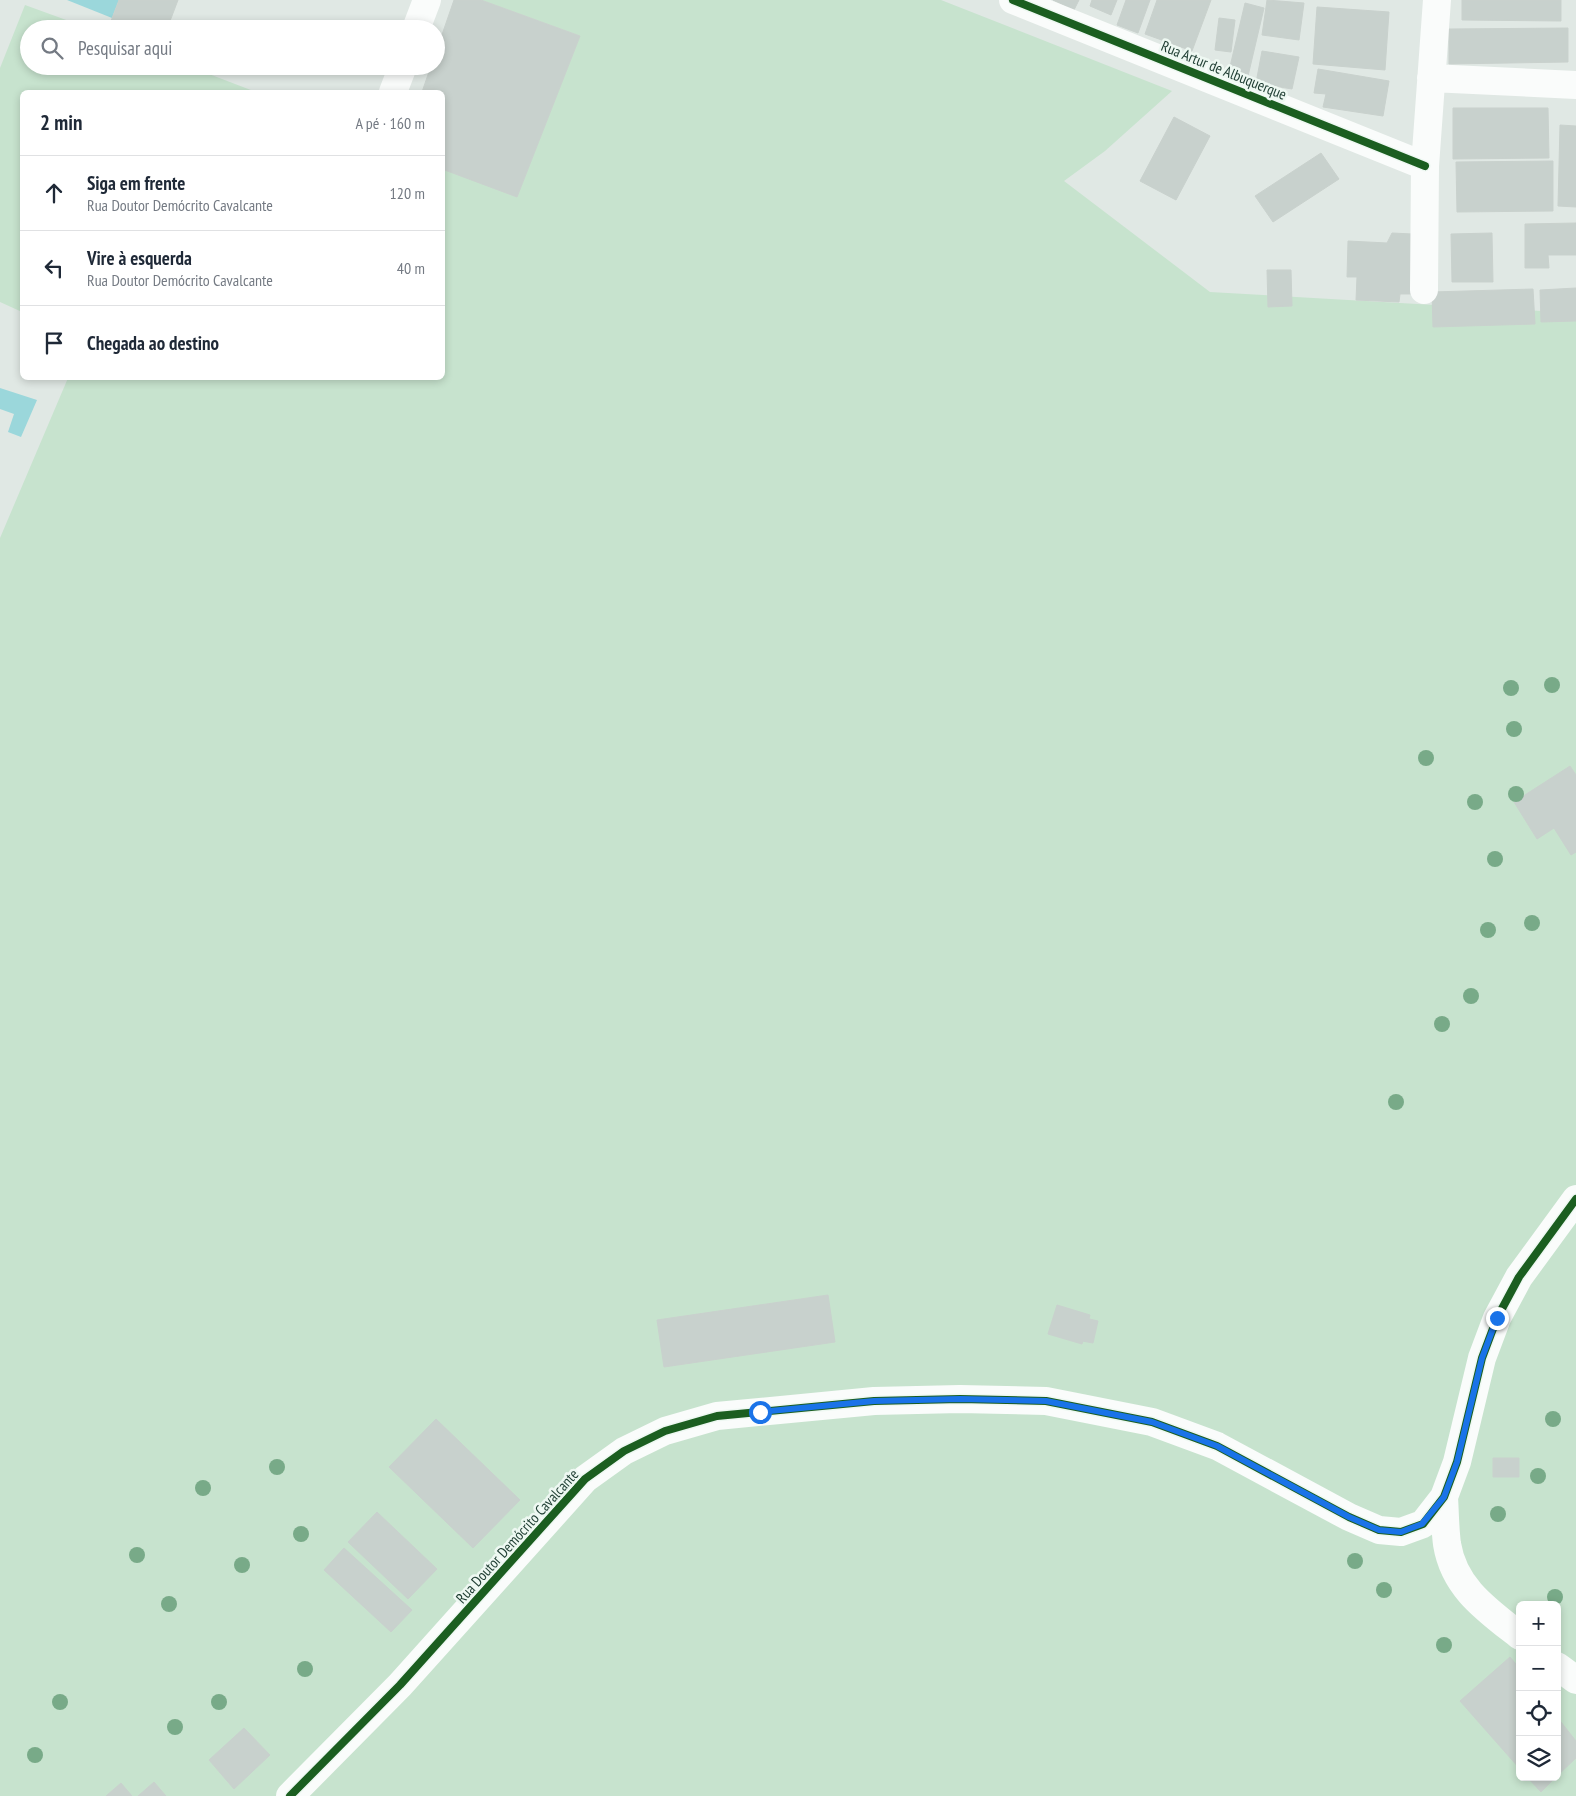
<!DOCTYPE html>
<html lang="pt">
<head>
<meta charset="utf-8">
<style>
  :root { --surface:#fff; --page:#f6f6f7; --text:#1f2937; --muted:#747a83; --line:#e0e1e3 }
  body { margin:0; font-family:"PT Sans Narrow",sans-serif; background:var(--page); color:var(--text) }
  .controls { position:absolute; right:15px; bottom:15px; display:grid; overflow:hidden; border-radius:8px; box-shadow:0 2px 8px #0003 }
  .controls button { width:45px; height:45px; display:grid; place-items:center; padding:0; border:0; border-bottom:1px solid var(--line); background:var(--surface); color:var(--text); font:25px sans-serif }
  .stop { position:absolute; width:15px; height:15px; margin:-11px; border:4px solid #1a73e8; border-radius:50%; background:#fff }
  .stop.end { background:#1a73e8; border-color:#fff; box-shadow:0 1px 5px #0008 }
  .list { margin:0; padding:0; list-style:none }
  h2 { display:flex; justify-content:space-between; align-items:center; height:65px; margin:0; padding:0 20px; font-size:21px }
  h2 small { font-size:16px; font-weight:400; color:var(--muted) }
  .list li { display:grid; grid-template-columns:32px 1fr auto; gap:15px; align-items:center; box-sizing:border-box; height:75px; padding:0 20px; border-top:1px solid var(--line) }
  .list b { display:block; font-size:19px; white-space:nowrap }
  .list p { margin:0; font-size:16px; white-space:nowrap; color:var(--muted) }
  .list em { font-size:16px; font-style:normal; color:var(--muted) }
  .icon { flex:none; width:28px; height:28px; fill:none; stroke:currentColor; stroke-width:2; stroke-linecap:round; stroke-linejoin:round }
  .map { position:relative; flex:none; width:1576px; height:1796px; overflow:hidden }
  .search { position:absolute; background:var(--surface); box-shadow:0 2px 8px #0003; left:20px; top:20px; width:425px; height:55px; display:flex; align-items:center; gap:12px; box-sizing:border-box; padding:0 18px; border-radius:28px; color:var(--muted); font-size:19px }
  .panel { position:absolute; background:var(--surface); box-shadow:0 2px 8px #0003; left:20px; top:90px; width:425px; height:290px; border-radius:8px }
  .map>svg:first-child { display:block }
  .green { fill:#c7e3ce; fill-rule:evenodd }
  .water { fill:#9bd7db }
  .building { fill:#c8d1cd; stroke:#c9d1cd }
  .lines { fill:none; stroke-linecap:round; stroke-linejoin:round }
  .minor { stroke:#fafcfb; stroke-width:28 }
  .cycleway-casing { stroke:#eef8f2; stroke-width:11 }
  .cycleway { stroke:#1b5e20; stroke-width:8 }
  .tree { fill:#78aa88 }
  .route { stroke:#1a73e8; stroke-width:6 }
  .labels { text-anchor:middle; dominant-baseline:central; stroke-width:5; stroke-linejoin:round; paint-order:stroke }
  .street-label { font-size:15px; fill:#1d3c31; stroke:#eef8f2 }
</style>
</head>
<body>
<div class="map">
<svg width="1576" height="1796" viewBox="0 0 1576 1796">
  <rect width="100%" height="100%" fill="#e0e8e4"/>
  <path class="green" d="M481,0H941L1172,91L1105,151L1064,181L1210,292L1576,313V1796H0V538L68,378H442L443,169L517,197L580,36ZM1520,1605H1557V1777H1520Z
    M25,5L91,29H29V66H188L256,92H22V312L0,302V68Z"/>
  <path class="water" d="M67,0H119L112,18Z
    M0,388L37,400L21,437L8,432L14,414L0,409Z"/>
  <path class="building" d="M119,0H178L167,29H108Z
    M454,0H481L580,36L517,197L442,169V92H422L431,66H436V52Z
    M1053,0H1079L1074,10Z
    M1092,0H1117L1111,15L1090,6Z
    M1126,0H1150L1138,33L1117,25Z
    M1157,0H1211L1192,51L1145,34Z
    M1267,0L1304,3L1299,40L1262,35Z
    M1462,0H1561V21L1462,20Z
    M1245,3L1264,8L1248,76L1229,71Z
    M1317,7L1389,12L1385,70L1313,64Z
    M1219,18L1235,20L1231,52L1215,50Z
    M1568,28V62L1449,64V29Z
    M1262,51L1299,57L1292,89L1256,83Z
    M1318,69L1389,81L1383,116L1323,107L1326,94L1314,93Z
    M1453,108H1548L1549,158L1453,159Z
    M1174,117L1210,136L1176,200L1140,181Z
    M1560,125L1576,126V207L1558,206Z
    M1321,153L1339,179L1273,222L1255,196Z
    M1553,161V211L1457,212L1456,162Z
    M1576,223V255H1548L1549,268H1525V224Z
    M1392,233L1412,234L1414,294H1400L1399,302L1356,300L1357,277H1347L1348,241L1387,243Z
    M1492,233L1493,282H1452L1451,234Z
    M1267,270H1291L1292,306L1268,307Z
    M1576,288V321L1541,322L1540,290Z
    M1533,289L1535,324L1433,327L1432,292Z
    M1570,766L1576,775V852L1571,855L1554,828L1537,839L1514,802Z
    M828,1295L835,1342L664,1367L657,1320Z
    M1057,1305L1090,1315L1082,1344L1048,1334Z
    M1072,1315L1098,1321L1093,1343L1066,1338Z
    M436,1419L520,1500L473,1548L389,1467Z
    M1493,1458H1519V1477H1493Z
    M377,1512L437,1569L408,1599L348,1542Z
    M344,1548L412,1610L391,1632L324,1570Z
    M1510,1657L1520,1669V1769L1460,1701Z
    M1557,1717L1576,1741V1758L1557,1776Z
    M244,1728L270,1755L234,1789L209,1760Z
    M1527,1777H1556L1541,1792Z
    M154,1782L166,1796H138Z
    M121,1783L132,1796H106Z"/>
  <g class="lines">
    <path class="minor" d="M1013,0L1425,166
      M416,29L427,0
      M1431,78L1576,85
      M393,92L403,66
      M1424,290L1425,166L1437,0
      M1444,1497C1445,1513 1445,1529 1447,1544C1454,1588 1487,1610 1520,1636
      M1557,1666L1576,1680
      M290,1796L400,1685L585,1479L624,1451L665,1431L717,1416L874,1401L960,1399L1046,1401L1152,1422L1217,1446L1349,1517L1379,1530L1401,1532L1423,1524L1444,1497L1457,1462L1482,1358L1497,1318L1519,1277L1576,1199"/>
    <g class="cycleway-casing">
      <path id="cycleway" d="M1013,0L1425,166
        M290,1796L400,1685L585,1479L624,1451L665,1431L717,1416L874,1401L960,1399L1046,1401L1152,1422L1217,1446L1349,1517L1379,1530L1401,1532L1423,1524L1444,1497L1457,1462L1482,1358L1497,1318L1519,1277L1576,1199"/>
    </g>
    <use href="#cycleway" class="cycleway"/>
  </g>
  <g class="tree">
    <circle cx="1552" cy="685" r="8"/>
    <circle cx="1511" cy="688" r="8"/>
    <circle cx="1514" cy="729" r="8"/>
    <circle cx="1426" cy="758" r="8"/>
    <circle cx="1516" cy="794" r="8"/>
    <circle cx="1475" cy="802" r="8"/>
    <circle cx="1495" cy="859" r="8"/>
    <circle cx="1532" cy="923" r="8"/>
    <circle cx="1488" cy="930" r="8"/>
    <circle cx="1471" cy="996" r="8"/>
    <circle cx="1442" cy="1024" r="8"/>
    <circle cx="1396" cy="1102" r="8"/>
    <circle cx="1553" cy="1419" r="8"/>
    <circle cx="277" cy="1467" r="8"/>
    <circle cx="1538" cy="1476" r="8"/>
    <circle cx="203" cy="1488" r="8"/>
    <circle cx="1498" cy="1514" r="8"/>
    <circle cx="301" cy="1534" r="8"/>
    <circle cx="137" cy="1555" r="8"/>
    <circle cx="1355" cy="1561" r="8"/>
    <circle cx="242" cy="1565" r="8"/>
    <circle cx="1384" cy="1590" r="8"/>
    <circle cx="1555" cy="1597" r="8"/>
    <circle cx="169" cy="1604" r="8"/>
    <circle cx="1444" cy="1645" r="8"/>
    <circle cx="305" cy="1669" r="8"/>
    <circle cx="60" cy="1702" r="8"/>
    <circle cx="219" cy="1702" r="8"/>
    <circle cx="175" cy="1727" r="8"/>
    <circle cx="35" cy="1755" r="8"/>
  </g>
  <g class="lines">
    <path class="route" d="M760,1412L874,1401L960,1399L1046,1401L1152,1422L1217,1446L1349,1517L1379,1530L1401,1532L1422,1524L1444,1497L1457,1462L1482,1358L1497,1318"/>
  </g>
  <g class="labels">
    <g class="street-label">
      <text transform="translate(1224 70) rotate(22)">Rua Artur de Albuquerque</text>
      <text transform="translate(517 1536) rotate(-48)">Rua Doutor Demócrito Cavalcante</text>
    </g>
  </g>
</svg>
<div class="controls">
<button>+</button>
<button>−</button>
<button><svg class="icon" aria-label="locate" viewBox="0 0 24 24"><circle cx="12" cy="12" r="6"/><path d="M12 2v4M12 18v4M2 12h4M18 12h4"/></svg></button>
<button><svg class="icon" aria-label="layers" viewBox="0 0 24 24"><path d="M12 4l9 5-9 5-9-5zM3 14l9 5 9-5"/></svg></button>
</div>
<div class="stop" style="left:760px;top:1412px"></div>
<div class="stop end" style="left:1497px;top:1318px"></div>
<div class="search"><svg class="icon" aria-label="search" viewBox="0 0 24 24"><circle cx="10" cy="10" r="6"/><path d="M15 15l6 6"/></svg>Pesquisar aqui</div>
<section class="panel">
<h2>2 min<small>A pé · 160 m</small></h2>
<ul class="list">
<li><svg class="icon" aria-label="ahead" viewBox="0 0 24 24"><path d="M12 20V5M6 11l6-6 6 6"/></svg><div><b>Siga em frente</b><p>Rua Doutor Demócrito Cavalcante</p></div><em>120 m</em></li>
<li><svg class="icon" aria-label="left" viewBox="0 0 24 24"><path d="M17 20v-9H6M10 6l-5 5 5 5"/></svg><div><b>Vire à esquerda</b><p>Rua Doutor Demócrito Cavalcante</p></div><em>40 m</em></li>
<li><svg class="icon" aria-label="arrive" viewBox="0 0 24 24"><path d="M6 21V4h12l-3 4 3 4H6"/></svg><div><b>Chegada ao destino</b></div></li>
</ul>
</section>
</div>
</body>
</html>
